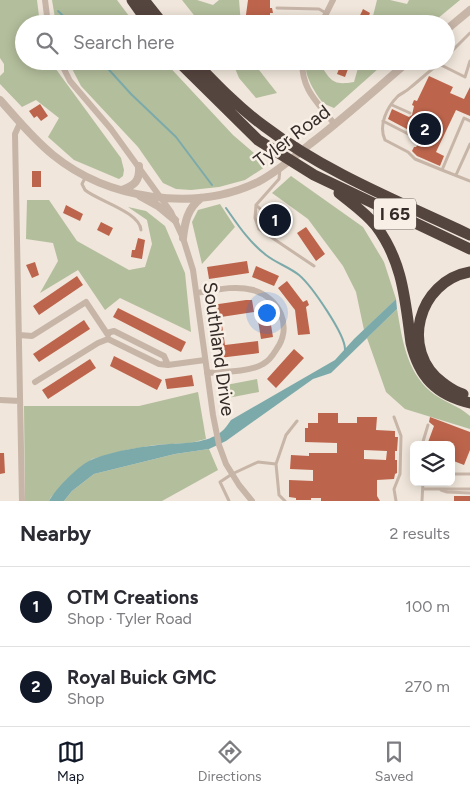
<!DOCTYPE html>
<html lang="en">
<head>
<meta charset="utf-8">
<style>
  :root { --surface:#fff; --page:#f7f7f7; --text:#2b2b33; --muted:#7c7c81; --line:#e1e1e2; --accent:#111827 }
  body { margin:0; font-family:Figtree,sans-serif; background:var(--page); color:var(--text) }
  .controls { position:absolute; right:15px; bottom:15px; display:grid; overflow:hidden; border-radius:8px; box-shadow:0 2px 12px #0003 }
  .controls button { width:45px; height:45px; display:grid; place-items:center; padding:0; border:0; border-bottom:1px solid var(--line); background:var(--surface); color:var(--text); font:25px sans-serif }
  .you { position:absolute; left:266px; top:312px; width:18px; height:18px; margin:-12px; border:4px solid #fff; border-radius:50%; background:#1a73e8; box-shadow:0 0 0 8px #1a73e833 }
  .badge { display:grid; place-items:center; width:32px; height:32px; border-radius:50%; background:var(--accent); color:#fff; font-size:16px; font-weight:700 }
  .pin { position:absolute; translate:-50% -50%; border:2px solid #fff; box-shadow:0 1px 5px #0006 }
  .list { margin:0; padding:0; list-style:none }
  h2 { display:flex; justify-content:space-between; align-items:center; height:65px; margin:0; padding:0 20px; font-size:21px }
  h2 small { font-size:16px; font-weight:400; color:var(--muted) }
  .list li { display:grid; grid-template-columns:32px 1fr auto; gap:15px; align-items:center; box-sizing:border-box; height:80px; padding:0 20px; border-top:1px solid var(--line) }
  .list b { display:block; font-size:19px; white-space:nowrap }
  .list p { margin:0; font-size:16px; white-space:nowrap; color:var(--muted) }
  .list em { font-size:16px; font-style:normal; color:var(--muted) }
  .icon { flex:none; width:28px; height:28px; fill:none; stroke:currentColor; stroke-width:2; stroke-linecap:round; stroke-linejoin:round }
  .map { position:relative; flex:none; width:470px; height:501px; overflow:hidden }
  .search { position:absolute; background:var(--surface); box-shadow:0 2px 12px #0003; left:15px; right:15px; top:15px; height:55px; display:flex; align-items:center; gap:12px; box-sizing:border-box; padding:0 18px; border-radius:28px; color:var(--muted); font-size:19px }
  .sheet { height:225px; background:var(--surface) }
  nav { display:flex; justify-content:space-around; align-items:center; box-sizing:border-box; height:70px; border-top:1px solid var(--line); background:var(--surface); font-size:14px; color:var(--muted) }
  nav a { display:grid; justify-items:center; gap:2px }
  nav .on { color:var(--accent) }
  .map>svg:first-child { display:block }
  .green { fill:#b3be9c }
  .water { fill:#7caaab }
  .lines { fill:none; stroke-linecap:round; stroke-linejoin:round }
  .stream { stroke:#7caaab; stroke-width:2 }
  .building { fill:#bd654c; fill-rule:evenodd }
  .service { stroke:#c7b5a8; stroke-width:3 }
  .minor { stroke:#c7b5a8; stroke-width:6 }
  .tertiary { stroke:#c7b5a8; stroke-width:8 }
  .motorway { stroke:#55453f; stroke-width:11 }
  .labels { text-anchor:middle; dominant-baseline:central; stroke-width:5; stroke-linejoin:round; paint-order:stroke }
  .shield { fill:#f8f0e7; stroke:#6f6661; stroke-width:1 }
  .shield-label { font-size:18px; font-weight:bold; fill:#342b28 }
  .street-label { font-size:19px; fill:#342b28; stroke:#f8f0e7 }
</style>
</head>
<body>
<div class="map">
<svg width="470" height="501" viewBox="0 0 470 501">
  <rect width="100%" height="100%" fill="#f0e6db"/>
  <path class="green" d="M0,0H37L40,24H24V61H50L121,158L124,170L123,176L119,179L74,160L48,137L59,118L36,100L22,107L0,84V76L4,72V64L0,58Z
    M52,0H117L135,24H56Z
    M182,0H197L213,5L219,0H239L241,24H201Z
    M377,0H390L407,4L409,0H460L431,24H371Z
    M68,61H164L233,135L268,165L245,180L219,187L191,190L176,189L163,183L138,147L81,86Z
    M232,61H252L277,93L256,98L239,78Z
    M306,61H318C331,80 331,86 354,82L360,61H387L334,108C330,106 326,105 323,103C315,93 303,74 306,61Z
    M291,176L363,227L384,262L396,299L364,330L356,292L343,266L308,219L272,193Z
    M27,200H49L77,241L129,270L145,267L152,244L147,220L128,207L146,211L165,226L185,273L191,332L120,298L105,310L78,270L40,293L58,261L53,243L26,239Z
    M220,204L235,227L202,264L192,222L198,210Z
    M397,309C402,338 406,370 430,391C441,401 458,405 470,416V429L405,409L386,392L367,338Z
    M257,379L259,392L228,398L226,385Z
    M198,392L206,439L190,443L155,445L126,450L92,459L51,497L49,501H25L24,406H139Z
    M209,449L218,470L162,501H64L72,491L94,474L175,454Z"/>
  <path class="water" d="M396,299L397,309L331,373L313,379L226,441L209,449L175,454L94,474L72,491L64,501H49C56,488 80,464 93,459C117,450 144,446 169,444C186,443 207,443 221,432C225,429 228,424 231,420L335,360L354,339Z"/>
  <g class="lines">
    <path class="stream" d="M58,11L72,24
      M101,61L131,94L176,137L212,185
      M226,208C238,225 249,242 266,255C276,263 289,267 299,275C311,285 346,335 345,350"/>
  </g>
  <path class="building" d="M248,0H270V8H272L273,13H270V23L248,24V22H245Z
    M363,9L370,13L367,20L365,24H356Z
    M342,61H351L345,77L337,74Z
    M429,76L453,87L450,93L464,99L470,87V116L456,110L436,152L444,156L440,166L417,156L412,151L414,147H416L421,140L420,136L388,119L392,109L409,117L412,115L414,106L412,105L414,100L417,101Z
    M40,104L48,116L41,121L37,116L34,118L29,111Z
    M32,171H41V187H32Z
    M66,205L83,214L80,221L63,213Z
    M272,213H274L285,222L279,230L266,220L271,218Z
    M101,222L113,228L109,236L97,230Z
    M306,227L325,254L316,261L297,233Z
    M138,238L145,240L142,259L131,257L132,250H135Z
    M247,261L249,273L209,279L207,267Z
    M35,262L39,275L32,278L26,265Z
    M256,266L279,276L274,286L252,277Z
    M77,276L83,285L39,315L33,306Z
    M287,281L303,302L307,300L309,305L306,307L310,334L298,335L295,310L278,288Z
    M246,300H252L254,312L221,317L225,345L258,341L259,353L219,358L212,305Z
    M118,308L186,342L181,352L113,317Z
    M269,313L273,337L261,339L257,314Z
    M84,320L90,329L39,362L33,354Z
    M294,349L304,358L276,388L267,379Z
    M114,356L162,380L157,390L110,366Z
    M90,359L96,368L48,399L42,390Z
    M192,375L194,386L167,389L165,379Z
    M318,413H338V423H357V417H377L376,430L395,431V437H398L397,451H395V460H397V473L395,474L394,479L377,480V496L380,501H321V498H311V500H296V498L289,497V480L313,481V470L290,469L291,455L309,456V453H337V443L305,442V428H308V423H318ZM364,450L387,451L386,460L364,459Z
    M430,417L470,432V450L464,465L451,460V445H427L434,426L429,422Z
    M0,453H4L5,473L0,474Z
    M454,496H470V501H454Z"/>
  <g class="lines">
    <path class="service" d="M277,8L319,9L326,13
      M283,21V24
      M446,57L470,33
      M442,61L439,64L465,77L470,61
      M262,63L264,61
      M439,64C429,71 421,79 411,87C407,91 402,93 398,96C387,107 378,125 385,140L408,152L415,159L442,170
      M392,105L410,113
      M383,121L418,139
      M470,121L464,118L442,170L470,181
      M280,169L279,179L256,205L255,218L259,229L314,266
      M456,175L470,144
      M86,176L82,184L85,190C98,201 140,212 141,230
      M256,205L268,216
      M394,417L401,436L400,474L394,489L396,501
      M422,445L428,425
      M276,464L286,435L297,421
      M451,474H470
      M423,489H470
      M441,490L447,492L470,493
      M229,501L220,482L232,474L258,462L276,464L279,495L285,501
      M422,501L423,482"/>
    <path class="minor" d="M45,0L48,24
      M321,24L333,0
      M60,61L70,81L111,129L171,212L183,238L193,270L213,415L219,445L226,464L239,485L252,501
      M302,61C302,92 318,102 335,125
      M20,123L15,134L22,501
      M197,293C215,290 235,285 253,290C280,298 293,327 276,350C273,355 269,361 263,364C250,372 223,372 207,373
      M107,333L114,331L164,356L168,365L159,364L108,339
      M19,335L32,336L86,302L108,335
      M168,365L205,360
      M35,382L98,343L108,339
      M0,400L20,401"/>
    <path class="tertiary" d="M446,30L470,10
      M0,100C17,119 33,139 53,155C107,199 194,213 258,182C277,172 293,158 310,144C344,118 376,89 409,61
      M122,190C135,185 140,181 139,166
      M140,196L158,206L175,220
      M183,238C185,222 187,209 201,198"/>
    <path class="motorway" d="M132,0L149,24
      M144,0L163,24
      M178,61L258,140L314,175L470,249
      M194,61C216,84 238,107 264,126C326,173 400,202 470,235
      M339,193C351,203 366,213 376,226C403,262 405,300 411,343C419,377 436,395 470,403
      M463,394C455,392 450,388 443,383C399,351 418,281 470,272"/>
  </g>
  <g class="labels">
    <rect class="shield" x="374" y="198.5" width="42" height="31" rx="4"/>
    <g class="shield-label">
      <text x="395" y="214">I 65</text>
    </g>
    <g class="street-label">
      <text transform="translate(292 136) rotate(-37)">Tyler Road</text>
      <text transform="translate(219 349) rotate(82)">Southland Drive</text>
    </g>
  </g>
</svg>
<div class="controls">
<button><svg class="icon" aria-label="layers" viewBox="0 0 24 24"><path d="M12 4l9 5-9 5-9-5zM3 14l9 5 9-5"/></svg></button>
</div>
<div class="you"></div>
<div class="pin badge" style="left:275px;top:220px">1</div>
<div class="pin badge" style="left:425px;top:129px">2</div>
<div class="search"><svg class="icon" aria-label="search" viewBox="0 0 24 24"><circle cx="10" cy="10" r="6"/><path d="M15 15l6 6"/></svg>Search here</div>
</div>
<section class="sheet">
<h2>Nearby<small>2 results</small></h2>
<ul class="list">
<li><span class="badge">1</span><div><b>OTM Creations</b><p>Shop · Tyler Road</p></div><em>100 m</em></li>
<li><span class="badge">2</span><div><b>Royal Buick GMC</b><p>Shop</p></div><em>270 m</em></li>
</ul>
</section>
<nav>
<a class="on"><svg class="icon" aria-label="map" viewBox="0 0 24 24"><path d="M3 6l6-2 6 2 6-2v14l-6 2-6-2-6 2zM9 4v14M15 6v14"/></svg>Map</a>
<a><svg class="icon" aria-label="directions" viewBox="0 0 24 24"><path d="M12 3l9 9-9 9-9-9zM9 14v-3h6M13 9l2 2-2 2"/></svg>Directions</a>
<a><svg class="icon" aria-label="saved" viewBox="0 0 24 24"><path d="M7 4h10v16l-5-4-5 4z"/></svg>Saved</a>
</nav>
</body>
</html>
